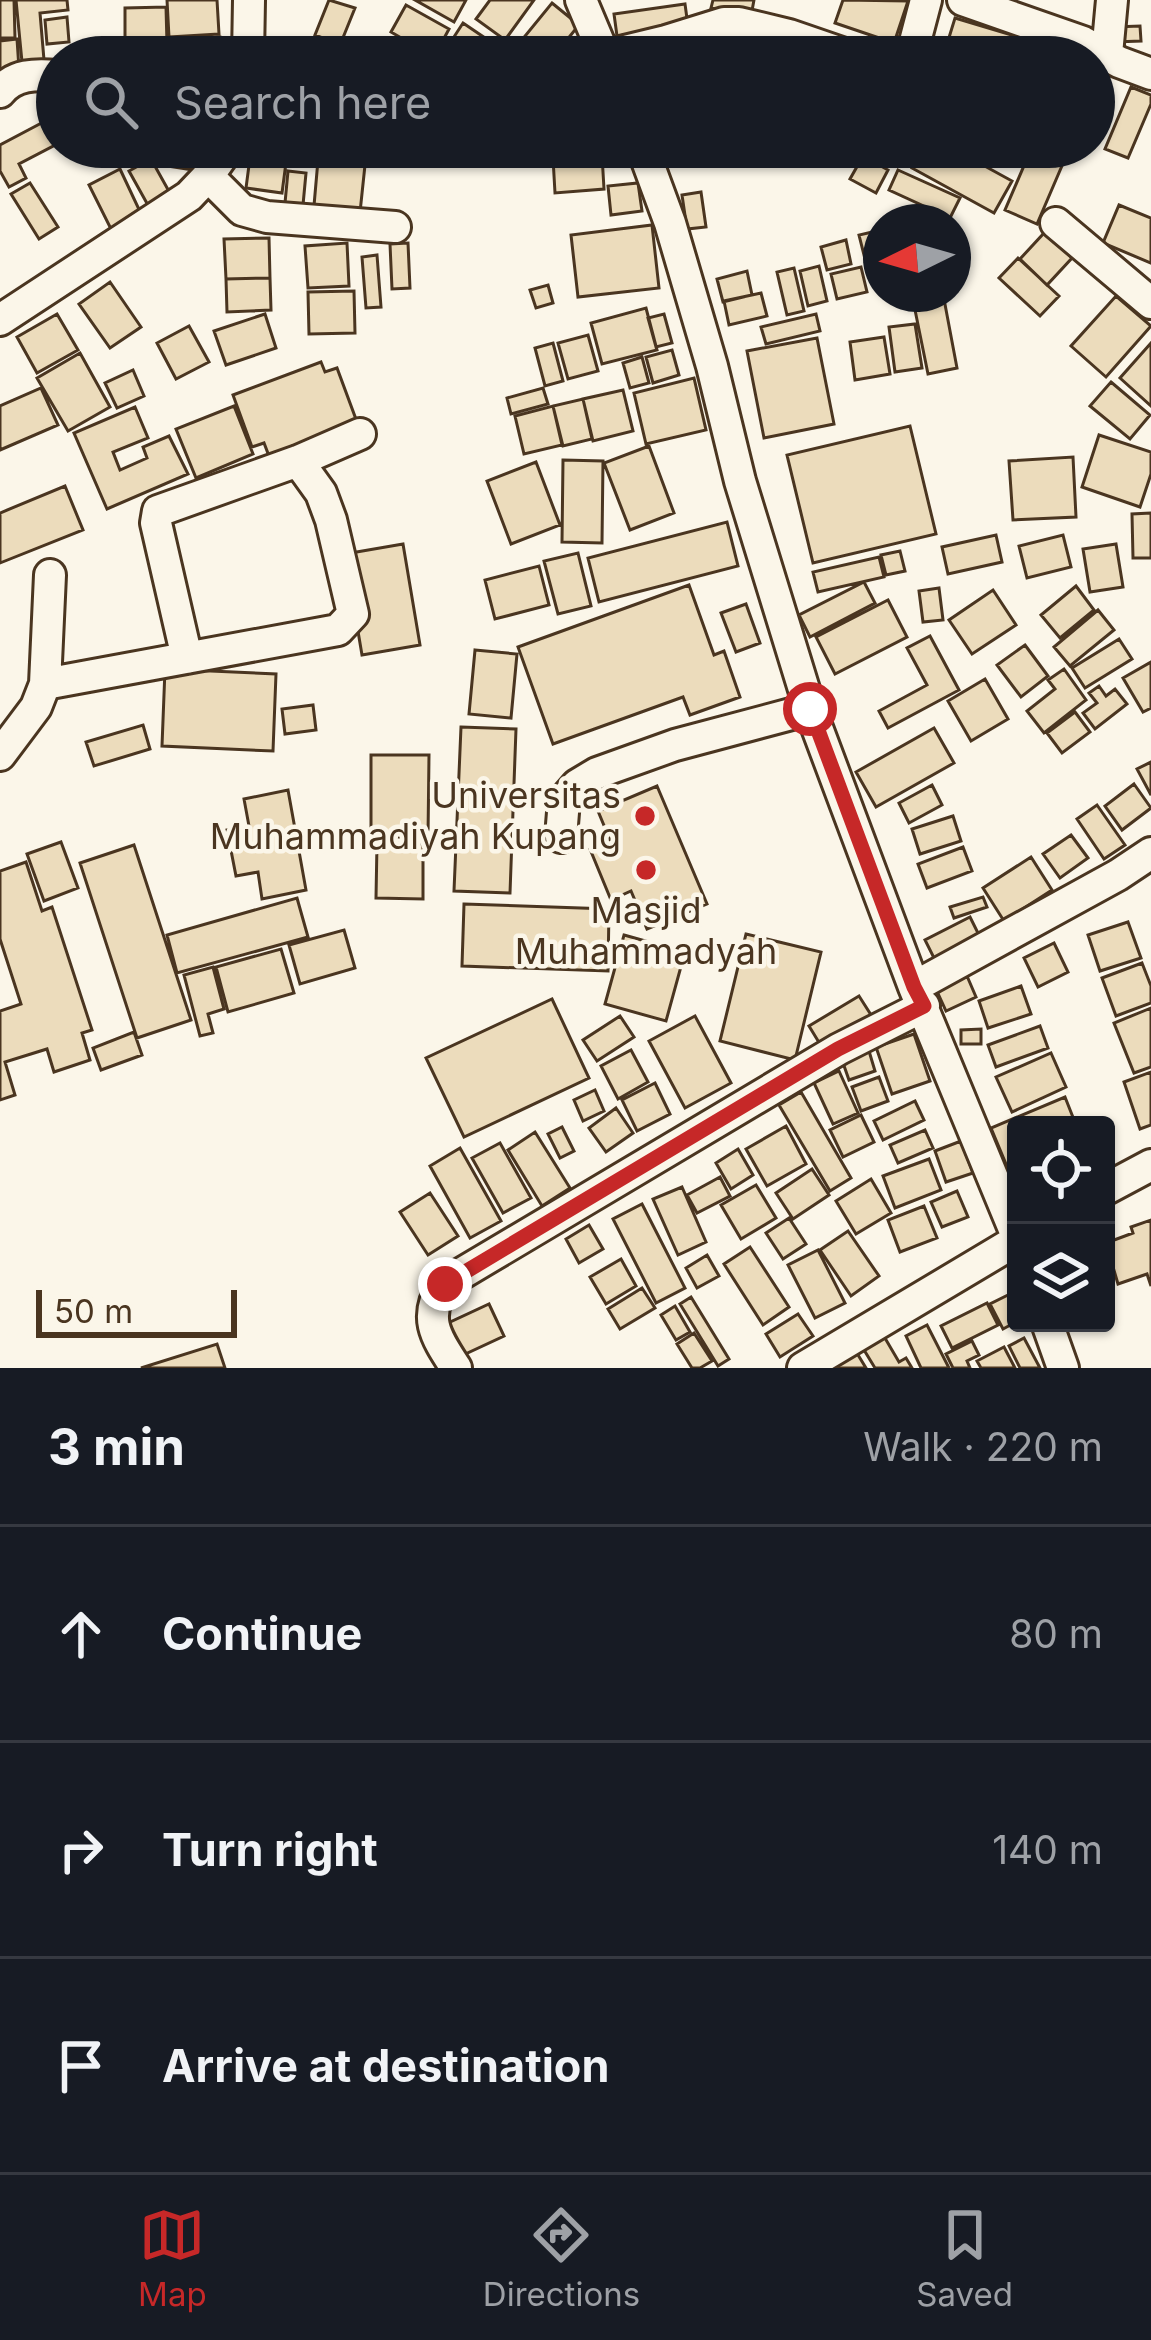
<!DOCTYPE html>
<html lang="en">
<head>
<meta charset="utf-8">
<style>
  :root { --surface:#171b24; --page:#242831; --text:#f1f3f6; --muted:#9ea1a6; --line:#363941; --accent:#c62828 }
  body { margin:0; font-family:Inter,sans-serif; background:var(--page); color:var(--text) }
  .controls { position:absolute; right:36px; bottom:36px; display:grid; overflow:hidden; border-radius:12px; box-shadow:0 3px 9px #0004 }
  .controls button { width:108px; height:108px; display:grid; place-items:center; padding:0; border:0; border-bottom:3px solid var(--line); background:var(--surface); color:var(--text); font:60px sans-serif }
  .compass { position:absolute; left:863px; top:204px; width:108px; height:108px; border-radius:50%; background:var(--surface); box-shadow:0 3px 9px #0004; rotate:265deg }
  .scale { position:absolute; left:36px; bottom:30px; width:201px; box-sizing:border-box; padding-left:12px; border:6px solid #4a3520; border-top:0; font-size:33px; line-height:42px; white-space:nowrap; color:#4a3520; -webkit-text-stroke:9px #fbf6e9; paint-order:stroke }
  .stop { position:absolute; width:36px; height:36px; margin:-27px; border:9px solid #c62828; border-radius:50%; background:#fff }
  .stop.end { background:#c62828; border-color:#fff; box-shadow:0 3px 12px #0008 }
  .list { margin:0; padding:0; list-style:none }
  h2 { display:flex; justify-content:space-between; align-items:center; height:156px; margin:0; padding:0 48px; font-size:51px }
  h2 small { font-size:39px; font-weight:400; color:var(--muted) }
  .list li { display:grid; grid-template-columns:78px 1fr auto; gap:36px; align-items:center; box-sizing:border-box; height:216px; padding:0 48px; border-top:3px solid var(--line) }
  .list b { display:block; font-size:45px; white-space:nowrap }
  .list em { font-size:39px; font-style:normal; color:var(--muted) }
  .icon { flex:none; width:66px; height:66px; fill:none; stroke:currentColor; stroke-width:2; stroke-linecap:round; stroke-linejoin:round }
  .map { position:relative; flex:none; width:1151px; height:1368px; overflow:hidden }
  .search { position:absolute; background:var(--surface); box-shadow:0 3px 9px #0004; left:36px; right:36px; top:36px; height:132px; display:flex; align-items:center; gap:30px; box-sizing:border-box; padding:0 42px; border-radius:66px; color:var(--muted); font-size:45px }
  .sheet { height:804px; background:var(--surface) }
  nav { display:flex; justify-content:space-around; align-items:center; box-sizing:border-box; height:168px; border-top:3px solid var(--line); background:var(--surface); font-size:33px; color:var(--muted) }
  nav a { display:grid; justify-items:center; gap:6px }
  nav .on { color:var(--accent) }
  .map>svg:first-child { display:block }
  .building { fill:#ecdcbc; stroke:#4a3520; stroke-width:3 }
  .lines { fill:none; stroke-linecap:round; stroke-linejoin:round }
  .minor-casing { stroke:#4a3520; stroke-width:36 }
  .minor { stroke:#fbf6e9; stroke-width:30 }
  .route { stroke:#c62828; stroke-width:15 }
  .poi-dot { fill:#c62828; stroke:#fbf6e9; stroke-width:4.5 }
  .labels { text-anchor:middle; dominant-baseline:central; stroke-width:9; stroke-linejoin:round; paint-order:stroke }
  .poi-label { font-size:36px; fill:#4a3520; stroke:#fbf6e9; text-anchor:end }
</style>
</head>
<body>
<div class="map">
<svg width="1151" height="1368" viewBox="0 0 1151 1368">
  <rect width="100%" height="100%" fill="#fbf6e9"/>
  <path class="building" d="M0,0H14L15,38H0Z
    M16,0H67L68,10L40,13L44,60L22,62Z
    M167,0H217L219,34L169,37Z
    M329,0L355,8L340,45L315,35Z
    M415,0H466L454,22Z
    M490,0H534L505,40L476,19Z
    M713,0H754L751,16L711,8Z
    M843,0L908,1L894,43L835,23Z
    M552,3L579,25L553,57H518L512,52Z
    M685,4L688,26L617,36L614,14Z
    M406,5L449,29L434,57L391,32Z
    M166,7L167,44L125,45V8Z
    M67,17L69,42L47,44L45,20Z
    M955,18L1025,39L1020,57H943Z
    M463,23L491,42L482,57H441Z
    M1140,26L1141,41L1114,42V27Z
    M220,37L221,55L234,54V57H171L170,41Z
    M17,39L19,69L0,70V41Z
    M268,39L337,46L336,57H266Z
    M354,43L382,57H348Z
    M1131,87L1151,95V104L1128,158L1105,149Z
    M51,118L57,130V144L19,164L26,178L9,187L0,171V145Z
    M163,147H209L206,172L161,165Z
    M360,147H381L380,164L359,163Z
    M512,147H541L542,155L513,158Z
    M545,147H593L594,152L546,156Z
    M670,147H703L704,155L673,161Z
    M924,147H950L1012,181L994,213L912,168Z
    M1032,147H1070L1037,224L1005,210Z
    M251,150L287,155L282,193L246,188Z
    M602,155L604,189L555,193L553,158Z
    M863,156L888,170L876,193L850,179Z
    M151,159L176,204L154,216L129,171Z
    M318,160L365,165L359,222L313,217Z
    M120,169L144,220L114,235L89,185Z
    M898,170L960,198L950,218L889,190Z
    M288,171L306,173L303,205L285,203Z
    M30,183L58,227L39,239L11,194Z
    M638,183L642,211L611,215L608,186Z
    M701,192L706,227L687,229L682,195Z
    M1119,205L1151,218V263L1103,243Z
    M652,225L659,288L578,297L571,235Z
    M881,230V260L866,263L859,235Z
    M1045,232L1072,258L1047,285L1020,259Z
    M269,238L270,278L226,279L224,239Z
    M846,240L851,264L827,270L821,247Z
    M347,243L349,286L308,288L305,246Z
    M408,243L410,288L392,289L390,244Z
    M377,255L381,307L366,308L362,257Z
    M1018,258L1059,296L1040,316L999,278Z
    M819,266L827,301L808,306L800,271Z
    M861,267L867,292L837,299L831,274Z
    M794,268L804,311L787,315L777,272Z
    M747,271L752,295L723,302L717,279Z
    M270,278L271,310L227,312L226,279Z
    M110,282L141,327L110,348L79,304Z
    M548,285L553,303L536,308L530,290Z
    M354,291L355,333L309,334L308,292Z
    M761,293L767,316L729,325L724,301Z
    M1116,296L1151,326L1106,377L1071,346Z
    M944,299L957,368L928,374L914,305Z
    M646,308L657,350L602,364L591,323Z
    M57,314L78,350L37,373L17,337Z
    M265,314L276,348L226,365L214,331Z
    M664,314L672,343L656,347L648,318Z
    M816,314L820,331L766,344L761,327Z
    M915,324L922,368L895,372L889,327Z
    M189,326L209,362L176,379L157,343Z
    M588,335L598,371L568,379L558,343Z
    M884,337L890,374L855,380L850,342Z
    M817,338L834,424L764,438L747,351Z
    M553,343L563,381L545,386L535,348Z
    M1151,343V406L1120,378Z
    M672,350L679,375L653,383L646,357Z
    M80,353L110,407L68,431L37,378Z
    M642,357L649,383L630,388L623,363Z
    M321,362L325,372L337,368L357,422L269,456L264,443L252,447L233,395Z
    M133,370L144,396L117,408L105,383Z
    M694,378L706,430L646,444L634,393Z
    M1111,382L1150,415L1130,439L1090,406Z
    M41,388L58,425L0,450V406Z
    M543,388L548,404L511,414L507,398Z
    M623,390L633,431L593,441L583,399Z
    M583,399L592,439L563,446L553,406Z
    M234,406L253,454L196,478L176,429Z
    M553,406L562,445L524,454L515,416Z
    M135,407L148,438L113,452L120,470L147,458L143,447L169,436L188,474L107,509L74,433Z
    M910,426L936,534L813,563L787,455Z
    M1099,435L1151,452V474L1140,507L1082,487Z
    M649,446L674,513L630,530L604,463Z
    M1073,457L1076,517L1013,520L1009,461Z
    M563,460L603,461L602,543L562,542Z
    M536,462L560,525L511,544L487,481Z
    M65,486L83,530L0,563V513Z
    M1151,513V558H1133L1132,514Z
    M727,522L738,566L599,602L588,558Z
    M996,535L1002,562L948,574L942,547Z
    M1063,535L1071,567L1027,578L1019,546Z
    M403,544L420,645L362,655L345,554Z
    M1116,544L1123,587L1090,592L1083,549Z
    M900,551L905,571L886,575L881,555Z
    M578,553L591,606L558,614L544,561Z
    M879,557L884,577L818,592L813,572Z
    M539,566L549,605L495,619L485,580Z
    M864,582L875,603L810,637L799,615Z
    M689,585L714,655L724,651L740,697L690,715L683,697L553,744L518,647Z
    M1076,586L1094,610L1060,638L1041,615Z
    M939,588L943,620L923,622L919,591Z
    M993,590L1016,625L972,654L949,620Z
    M888,600L907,637L835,674L816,637Z
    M746,604L760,643L736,652L721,613Z
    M1098,610L1114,630L1070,666L1054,647Z
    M930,636L959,690L888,728L879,711L927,685L907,648Z
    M1119,639L1132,659L1085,688L1072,668Z
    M1025,645L1048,676L1021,697L997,665Z
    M475,650L517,654L511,718L469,714Z
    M1151,662V708L1143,712L1123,678Z
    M165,669L276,674L273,751L162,746Z
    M1064,669L1086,700L1044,733L1027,711L1055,689L1048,680Z
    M985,679L1008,719L971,741L948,701Z
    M1099,686L1106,696L1115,689L1127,704L1095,729L1083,713L1097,703L1089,693Z
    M313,705L316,730L285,734L282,709Z
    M1075,712L1090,732L1062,753L1047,733Z
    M143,725L150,749L94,766L86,742Z
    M461,727L516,729L510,893L454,891Z
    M934,728L954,763L876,807L856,772Z
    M371,755H429L428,837H371Z
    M1151,762V795L1137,769Z
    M1134,784L1151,808L1122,830L1105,806Z
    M932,785L942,805L909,823L899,803Z
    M657,786L707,904L647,929L631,891L611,900L590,849L610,840L598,811Z
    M288,790L306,890L262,899L258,872L236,876L227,830L249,826L244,799Z
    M1097,805L1125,845L1104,859L1077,819Z
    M953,816L961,841L920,854L912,829Z
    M1071,835L1088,858L1060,878L1043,854Z
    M61,842L78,888L44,901L27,854Z
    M377,843L423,844V899L376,898Z
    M134,845L191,1020L137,1038L80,863Z
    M963,847L972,871L927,888L918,864Z
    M1031,857L1052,890L1004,921L983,888Z
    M26,862L42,911L52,907L92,1030L82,1033L90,1060L54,1072L47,1049L5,1062L15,1095L0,1100V1011L21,1004L0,939V871Z
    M983,897L987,907L954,918L950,907Z
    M297,898L308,937L177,973L167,935Z
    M464,904L609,909L608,971L462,966Z
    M970,917L979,935L934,958L925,940Z
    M1128,922L1141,958L1100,971L1088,935Z
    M344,930L355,968L300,984L289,945Z
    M746,934L821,952L795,1060L720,1041Z
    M624,935L685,952L666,1021L605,1004Z
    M1054,943L1068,972L1038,987L1024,958Z
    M281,949L294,993L228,1012L216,967Z
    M1142,963L1151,986V1003L1116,1016L1102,978Z
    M213,967L224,1009L208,1014L213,1033L200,1036L184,975Z
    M967,976L976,997L946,1011L936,989Z
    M1021,986L1031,1014L988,1028L979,1001Z
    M859,996L873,1018L823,1049L809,1026Z
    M552,999L589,1078L464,1137L426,1058Z
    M1151,1008V1067L1134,1073L1114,1023Z
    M620,1016L634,1037L597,1061L583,1040Z
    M695,1016L731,1083L685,1108L649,1041Z
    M1040,1026L1048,1048L996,1067L988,1045Z
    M981,1029V1044H961V1030Z
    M134,1032L142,1055L101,1070L93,1048Z
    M914,1034L930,1081L892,1094L876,1047Z
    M631,1050L648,1082L618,1099L601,1066Z
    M869,1051L875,1071L849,1080L842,1060Z
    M1051,1053L1066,1087L1012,1112L996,1077Z
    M839,1071L858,1113L833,1124L814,1083Z
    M1151,1072V1125L1140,1129L1124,1082Z
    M879,1077L888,1101L861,1111L852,1087Z
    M655,1083L670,1114L637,1131L622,1100Z
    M595,1090L604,1111L583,1121L574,1100Z
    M801,1092L851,1178L830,1191L779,1105Z
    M1065,1097L1076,1125H1016V1188L991,1128Z
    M915,1101L924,1120L883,1140L874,1121Z
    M616,1108L633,1133L606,1152L589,1128Z
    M861,1115L874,1142L843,1157L830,1130Z
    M786,1126L806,1164L767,1186L746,1149Z
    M562,1127L574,1151L560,1158L548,1134Z
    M925,1130L933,1148L898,1163L890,1145Z
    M535,1132L570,1188L542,1206L508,1150Z
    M961,1141L973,1173L946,1182L935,1151Z
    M500,1143L531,1198L503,1213L472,1158Z
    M460,1148L501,1221L470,1238L430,1166Z
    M738,1149L753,1175L731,1189L716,1163Z
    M929,1159L941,1190L895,1208L883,1176Z
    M812,1169L829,1195L793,1219L776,1193Z
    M720,1177L730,1196L697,1213L687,1195Z
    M871,1179L891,1213L856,1234L836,1201Z
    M756,1185L776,1218L741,1239L721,1205Z
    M682,1187L706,1242L678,1255L653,1199Z
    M957,1191L968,1217L942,1227L931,1202Z
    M430,1193L458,1236L428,1255L400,1212Z
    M642,1204L685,1288L656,1303L613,1219Z
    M924,1206L937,1238L900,1252L888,1220Z
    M789,1218L806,1244L783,1259L766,1233Z
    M1151,1220V1286L1147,1274L1118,1284L1106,1243L1133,1233L1131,1227Z
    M589,1225L603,1249L579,1263L566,1239Z
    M848,1231L879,1276L851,1296L820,1250Z
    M750,1247L789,1307L763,1325L724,1264Z
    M818,1250L845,1303L815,1318L788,1265Z
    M707,1255L719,1276L697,1288L686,1268Z
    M621,1259L636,1286L606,1304L590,1277Z
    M642,1288L655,1308L620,1329L608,1309Z
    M1014,1292L1016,1322L1003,1329L990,1304Z
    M691,1297L729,1359L718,1366L680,1304Z
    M987,1303L998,1325L952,1348L941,1326Z
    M489,1304L504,1336L461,1356L446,1324Z
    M675,1306L690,1332L676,1340L661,1315Z
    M798,1314L813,1336L780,1357L766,1334Z
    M927,1325L949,1368H921L906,1336Z
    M694,1333L712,1361L700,1368H692L677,1344Z
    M882,1333L899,1362L906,1358L912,1368H875L861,1345Z
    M1024,1338L1040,1368H1020L1009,1346Z
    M972,1341L979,1355L967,1361L970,1368H953L946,1354Z
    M217,1344L225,1368H141Z
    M1004,1347L1015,1368H981L977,1361Z
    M855,1350L866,1368H830Z"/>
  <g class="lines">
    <g class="minor-casing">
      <path id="minor" d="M581,0L605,57
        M963,0L1083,42L1119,62L1151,74
        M1107,54L1112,0
        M604,56L666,41L724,23H739L789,35L853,57
        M248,57L249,0
        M911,57L926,0
        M0,92C14,74 36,74 57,76
        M642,147L670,223L712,366L740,481L810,709L914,987L1016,1234
        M208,176L242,210L267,217L395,227
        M1056,223L1151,303
        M0,320L189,196L208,176L229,147
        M187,658L156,523L158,511L298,461L360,434
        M45,684L338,630L353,614L331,520L321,493L298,461
        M0,755L36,707L45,684L50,575
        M561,837L564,800L577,785L597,773L675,745L810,709
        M914,987L1118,875L1151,853
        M1106,1189L1151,1165
        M1047,1323L1063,1368
        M456,1368C436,1337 422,1318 444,1284L839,1049L924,1006
        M803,1368L1016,1241"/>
    </g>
    <use href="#minor" class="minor"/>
  </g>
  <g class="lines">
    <path class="route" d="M445,1284L838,1049L924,1006L914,987L810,709"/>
  </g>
  <g class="poi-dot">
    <circle cx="645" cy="816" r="12"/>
    <circle cx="646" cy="870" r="12"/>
  </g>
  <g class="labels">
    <g class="poi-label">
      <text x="621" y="795">Universitas<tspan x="621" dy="41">Muhammadiyah Kupang</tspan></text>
      <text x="646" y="910" text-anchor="middle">Masjid<tspan x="646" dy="41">Muhammadyah</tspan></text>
    </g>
  </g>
</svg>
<div class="controls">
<button><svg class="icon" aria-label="locate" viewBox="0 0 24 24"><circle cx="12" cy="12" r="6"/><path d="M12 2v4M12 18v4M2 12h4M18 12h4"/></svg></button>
<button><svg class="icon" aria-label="layers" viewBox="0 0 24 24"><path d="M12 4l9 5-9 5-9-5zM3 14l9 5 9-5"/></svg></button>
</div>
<svg class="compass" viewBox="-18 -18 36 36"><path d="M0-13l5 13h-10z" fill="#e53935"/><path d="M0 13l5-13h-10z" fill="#9ea1a6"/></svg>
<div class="scale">50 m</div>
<div class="stop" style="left:810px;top:709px"></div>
<div class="stop end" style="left:445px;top:1284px"></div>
<div class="search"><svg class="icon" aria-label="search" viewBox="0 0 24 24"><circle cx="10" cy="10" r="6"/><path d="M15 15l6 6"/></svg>Search here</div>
</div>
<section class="sheet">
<h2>3 min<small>Walk · 220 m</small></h2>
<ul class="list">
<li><svg class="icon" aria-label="ahead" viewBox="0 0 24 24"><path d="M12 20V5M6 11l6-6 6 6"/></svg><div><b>Continue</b></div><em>80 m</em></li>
<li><svg class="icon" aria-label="right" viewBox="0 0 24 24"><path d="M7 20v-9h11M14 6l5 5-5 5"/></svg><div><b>Turn right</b></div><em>140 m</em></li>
<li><svg class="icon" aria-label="arrive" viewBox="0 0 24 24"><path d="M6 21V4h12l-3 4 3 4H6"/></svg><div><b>Arrive at destination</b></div></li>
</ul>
</section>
<nav>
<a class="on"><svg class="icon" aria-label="map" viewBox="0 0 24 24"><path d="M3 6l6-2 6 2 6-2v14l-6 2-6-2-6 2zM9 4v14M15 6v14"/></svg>Map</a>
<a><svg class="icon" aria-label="directions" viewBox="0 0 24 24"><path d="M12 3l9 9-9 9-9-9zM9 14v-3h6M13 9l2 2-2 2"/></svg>Directions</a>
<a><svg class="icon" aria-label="saved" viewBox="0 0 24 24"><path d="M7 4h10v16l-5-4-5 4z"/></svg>Saved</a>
</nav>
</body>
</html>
